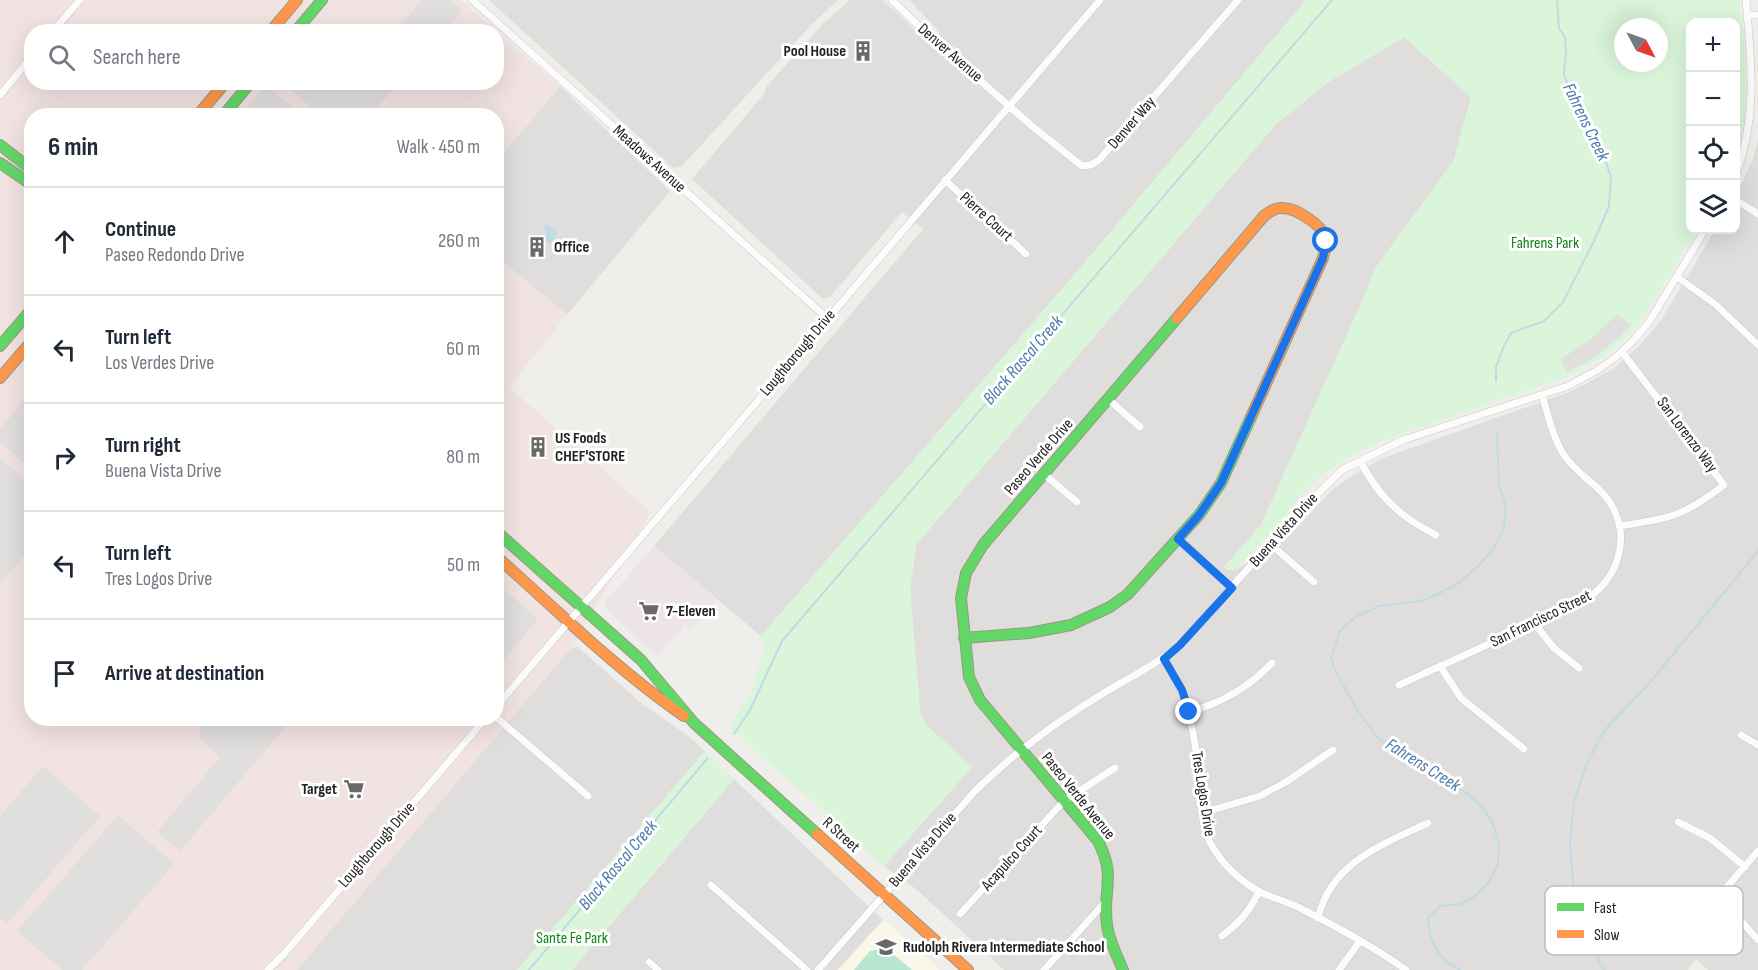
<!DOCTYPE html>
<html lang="en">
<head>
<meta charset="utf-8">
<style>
  :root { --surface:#fff; --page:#f2f2f3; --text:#1f2937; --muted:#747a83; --line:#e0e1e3 }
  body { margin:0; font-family:"Sofia Sans Condensed",sans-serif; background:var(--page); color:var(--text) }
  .controls { position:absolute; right:18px; top:18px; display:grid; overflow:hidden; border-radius:12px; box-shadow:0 6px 24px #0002 }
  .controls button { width:54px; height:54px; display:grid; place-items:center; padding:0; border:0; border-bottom:2px solid var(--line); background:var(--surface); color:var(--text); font:30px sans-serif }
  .compass { position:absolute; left:1614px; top:18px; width:54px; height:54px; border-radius:50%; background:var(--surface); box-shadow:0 6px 24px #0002; rotate:131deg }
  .stop { position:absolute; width:18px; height:18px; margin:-14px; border:4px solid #1a73e8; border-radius:50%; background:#fff }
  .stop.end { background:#1a73e8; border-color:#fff; box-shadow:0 2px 6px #0008 }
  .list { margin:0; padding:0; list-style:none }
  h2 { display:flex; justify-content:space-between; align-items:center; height:78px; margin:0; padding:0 24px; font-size:26px }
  h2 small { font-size:20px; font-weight:400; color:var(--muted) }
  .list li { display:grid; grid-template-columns:39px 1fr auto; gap:18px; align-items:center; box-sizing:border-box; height:108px; padding:0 24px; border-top:2px solid var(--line) }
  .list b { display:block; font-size:22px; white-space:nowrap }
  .list p { margin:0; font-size:20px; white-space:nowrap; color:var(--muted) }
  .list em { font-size:20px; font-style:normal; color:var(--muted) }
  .icon { flex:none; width:33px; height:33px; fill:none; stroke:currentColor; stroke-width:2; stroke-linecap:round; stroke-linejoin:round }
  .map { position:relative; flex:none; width:1758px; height:970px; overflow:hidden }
  .search { position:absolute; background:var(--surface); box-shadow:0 6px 24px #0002; left:24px; top:24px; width:480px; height:66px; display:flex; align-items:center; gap:15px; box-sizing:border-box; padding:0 21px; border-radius:24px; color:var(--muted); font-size:22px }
  .panel { position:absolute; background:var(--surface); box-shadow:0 6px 24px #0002; left:24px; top:108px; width:480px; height:618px; border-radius:24px }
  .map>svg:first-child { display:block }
  .residential { fill:#dfdedc }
  .commercial { fill:#f1e3e1; fill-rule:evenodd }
  .industrial { fill:#ede4e9 }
  .education { fill:#f8f7e8 }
  .park { fill:#daf5da; fill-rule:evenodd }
  .pitch { fill:#b7e6d2 }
  .parking { fill:#e0dfde }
  .water { fill:#bfdbe3 }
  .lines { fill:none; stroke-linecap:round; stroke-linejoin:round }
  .stream { stroke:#bfdbe3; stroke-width:2 }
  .street-casing { stroke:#c9c8c7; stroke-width:8 }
  .fast-casing { stroke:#999a82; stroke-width:12 }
  .slow-casing { stroke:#999a82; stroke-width:12 }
  .street { stroke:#fdfcfc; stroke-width:7 }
  .fast { stroke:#63d668; stroke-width:10 }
  .slow { stroke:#ff974d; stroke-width:10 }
  .route { stroke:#1a73e8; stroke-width:8 }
  .labels { text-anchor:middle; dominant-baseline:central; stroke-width:6; stroke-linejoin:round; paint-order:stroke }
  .poi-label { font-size:16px; font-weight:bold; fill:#222; stroke:#fff; text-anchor:start }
  .street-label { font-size:16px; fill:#222; stroke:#fff }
  .park-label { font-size:16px; fill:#0c8416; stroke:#fff }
  .water-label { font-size:18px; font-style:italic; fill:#4a7aab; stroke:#fff }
  .key { fill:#fff; stroke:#bdbdbd; stroke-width:1.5 }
  .key-label { font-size:16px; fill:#222 }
</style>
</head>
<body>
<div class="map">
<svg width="1758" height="970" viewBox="0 0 1758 970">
  <rect width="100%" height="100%" fill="#f0eeeb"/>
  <path class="residential" d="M489,0H838L812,24L682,166L673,168Z
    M850,0H883L931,45L940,32L909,0H1306L1075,274L761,636L654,546L923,229L902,212L830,297L822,298L692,179L764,94L766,87L823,24Z
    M1404,37L1471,97L1454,160L1374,270L1364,297L1261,525L1224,567L1228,570L1237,569L1290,535L1332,490L1356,473L1383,458L1572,391L1613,369L1638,347L1660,322L1715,230H1736V196L1753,159L1758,139V970H1708L1696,959L1688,970H1004L916,889L884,866L972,767L926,725L920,711L910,589L916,545L1276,124L1330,81Z
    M560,86L670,191L567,315L497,257V161Z
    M578,647L641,703L687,735L705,751L519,970H297L571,648Z
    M734,779L883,920L838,970H572Z"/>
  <path class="commercial" d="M0,0H461L560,86L497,161L496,116H32V718H496L497,257L567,315L509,387L651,512L571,648L297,970H0ZM32,32H496V82H32Z"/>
  <path class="industrial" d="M654,546L717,600L691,629L685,624L657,657L605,607V602Z"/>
  <path class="education" d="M883,920L888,923L940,970H838Z"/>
  <path class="park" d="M1306,0H1740C1745,55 1753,105 1736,159V22H1690V230H1697L1645,315L1625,338L1603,357L1564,378L1384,440L1350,456L1325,473L1308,489L1239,568L1231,571L1224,567L1261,525L1364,297L1374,270L1454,160L1471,97L1404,37L1330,81L1276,124L916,545L910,589L920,711L926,725L972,767L884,866L729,727L751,693L765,647L761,636L1075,274ZM1623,27H1659V63H1623Z
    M705,751L734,779L572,970H517Z"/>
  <path class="pitch" d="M886,948L912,970H854L870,951Z"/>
  <path class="parking" d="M422,0H451L463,11L445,31H395Z
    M294,83L394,82L397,85L370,115L320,116L289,88Z
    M266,85L301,115H240Z
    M1617,314L1630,325L1621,336L1595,357L1566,373L1561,359L1591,339Z
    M31,392V469L0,442V429Z
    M0,458L32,485L31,547L0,584Z
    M497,583L538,619L497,668Z
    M199,719H292L180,851L157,832L220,757L201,740Z
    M43,766L100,816L7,924L0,918V816Z
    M118,815L174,864L82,970H62L17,931Z"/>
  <path class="water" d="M547,224L558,234L549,244L543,238L547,233L543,228Z"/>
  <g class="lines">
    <path class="stream" d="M1496,381V367L1504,346L1511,333L1544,321L1563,302L1595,239L1609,206L1611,177L1604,157L1582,122L1564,75L1566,52L1565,37L1559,28L1557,0
      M734,734L750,710L782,641L1332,0
      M529,970L707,759
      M1460,970C1438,958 1429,943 1428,918L1440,906L1460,904L1474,897L1488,883L1498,864L1499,845L1494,826L1484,809L1467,793L1410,762L1377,737L1358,711L1335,670L1331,657L1340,631L1355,617L1379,606L1421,601L1438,594L1459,583L1478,566L1493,550L1504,528L1506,508L1499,486L1497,434
      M1604,970L1577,919L1573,882L1570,843L1574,801L1587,764L1603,732L1653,679L1758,551"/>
    <g class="street-casing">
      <path id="street" d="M472,0L827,318
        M892,0L928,35L1032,126L1082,166L1091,165L1099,160L1238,0
        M1747,15H1758
        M52,32L80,0
        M0,95L32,56
        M1736,174C1758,115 1751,62 1746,0
        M945,180L1026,254
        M1736,200L1758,214
        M1677,277L1715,304L1758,345
        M1108,399L1140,427
        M1360,461C1379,497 1400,517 1436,535
        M1044,474L1077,502
        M1619,526C1669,519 1684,516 1724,485L1622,352
        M1178,539L1232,588
        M1270,544L1314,582
        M1534,623L1554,648L1579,668
        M1164,659C1191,697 1196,743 1200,789C1202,808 1202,830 1212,846C1223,865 1242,883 1262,893C1274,898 1287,902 1300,908C1336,927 1373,946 1406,970
        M1440,666L1461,698L1524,749
        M1399,685L1581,602C1618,583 1633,537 1609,501C1597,483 1576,474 1564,455C1553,438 1548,415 1542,395
        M496,707L1100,0
        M1189,712C1222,703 1249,687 1272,663
        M496,717L588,796
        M1741,735L1758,745
        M1202,813L1260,796L1286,782L1333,750
        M1678,822L1710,838L1745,867
        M1758,851L1719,896L1758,940
        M711,885L807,970
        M960,914L1064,801L1115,768
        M1318,918C1331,863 1381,845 1428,823
        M1222,936C1239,923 1250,911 1259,891
        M649,962L658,970
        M268,970L284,954L486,718
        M818,970L975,791C1014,753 1053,724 1099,696C1126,679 1155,666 1180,645L1293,518L1342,470L1403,440L1568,386L1596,371L1616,357L1634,340L1649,322L1705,230
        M1044,970L1106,901
        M1339,970L1360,941"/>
    </g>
    <g class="fast-casing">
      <path id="fast" d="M295,32L322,0
        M223,116L251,82
        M0,145L32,170
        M0,163L32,185
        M0,346L32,309
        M496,531L641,660L694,723L817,834
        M964,638L1029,633L1071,625L1110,607L1128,594L1199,515L1221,483L1251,417
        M1123,970C1117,956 1109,940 1107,925C1102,890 1117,878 1098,841L980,700L969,677L961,598L966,573L983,545L1177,318"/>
    </g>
    <g class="slow-casing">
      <path id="slow" d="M270,32L297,0
        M197,116L226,82
        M1177,318L1264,216C1269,212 1274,208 1281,208C1295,207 1323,225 1326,239C1327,245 1324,252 1323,258L1251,417
        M0,378L32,341
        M496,556C558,611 616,669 684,716
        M817,834L968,970"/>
    </g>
    <use href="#street" class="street"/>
    <use href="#fast" class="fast"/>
    <use href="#slow" class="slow"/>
  </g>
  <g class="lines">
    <path class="route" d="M1189,712L1182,690L1164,659L1180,645L1232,588L1178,539L1199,515L1221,483L1323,258L1326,241"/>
  </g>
  <defs>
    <g id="building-bare" transform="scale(1.62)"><path d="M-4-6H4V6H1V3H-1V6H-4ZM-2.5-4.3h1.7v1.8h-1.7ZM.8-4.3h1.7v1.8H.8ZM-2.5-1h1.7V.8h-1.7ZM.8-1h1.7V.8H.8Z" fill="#6a6968" stroke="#fff" stroke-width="2.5" paint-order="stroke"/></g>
    <g id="supermarket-bare" transform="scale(1.62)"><path d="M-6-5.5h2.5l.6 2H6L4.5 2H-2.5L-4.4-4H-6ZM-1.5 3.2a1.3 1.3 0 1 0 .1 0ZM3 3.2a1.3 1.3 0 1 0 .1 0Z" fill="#6a6968" stroke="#fff" stroke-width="2.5" paint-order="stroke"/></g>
    <g id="school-bare" transform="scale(1.62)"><path d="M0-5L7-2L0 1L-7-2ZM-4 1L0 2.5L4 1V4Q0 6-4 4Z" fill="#6a6968" stroke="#fff" stroke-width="2.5" paint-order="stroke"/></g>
  </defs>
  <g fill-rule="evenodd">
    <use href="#building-bare" x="863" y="51"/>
    <use href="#building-bare" x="537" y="247"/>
    <use href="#building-bare" x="538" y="447"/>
    <use href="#supermarket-bare" x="649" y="611"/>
    <use href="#supermarket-bare" x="354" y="789"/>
    <use href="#school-bare" x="886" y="947"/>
  </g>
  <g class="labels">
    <g class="poi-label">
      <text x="846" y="51" text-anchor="end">Pool House</text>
      <text x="554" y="247">Office</text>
      <text x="555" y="438">US Foods<tspan x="555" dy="18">CHEF'STORE</tspan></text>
      <text x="666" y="611">7-Eleven</text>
      <text x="337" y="789" text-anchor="end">Target</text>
      <text x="903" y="947">Rudolph Rivera Intermediate School</text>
    </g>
    <g class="street-label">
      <text transform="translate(950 53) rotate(41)">Denver Avenue</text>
      <text transform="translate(1132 123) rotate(-49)">Denver Way</text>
      <text transform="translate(649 159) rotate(42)">Meadows Avenue</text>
      <text transform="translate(986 217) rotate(42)">Pierre Court</text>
      <text transform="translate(798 353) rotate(-50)">Loughborough Drive</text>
      <text transform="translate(1687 435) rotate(53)">San Lorenzo Way</text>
      <text transform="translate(1039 457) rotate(-49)">Paseo Verde Drive</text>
      <text transform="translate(1284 530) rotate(-48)">Buena Vista Drive</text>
      <text transform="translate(1541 619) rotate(-26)">San Francisco Street</text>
      <text transform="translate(1203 794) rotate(81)">Tres Logos Drive</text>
      <text transform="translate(1078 796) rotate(51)">Paseo Verde Avenue</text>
      <text transform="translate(841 835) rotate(42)">R Street</text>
      <text transform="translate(377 845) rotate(-49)">Loughborough Drive</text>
      <text transform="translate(923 850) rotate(-49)">Buena Vista Drive</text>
      <text transform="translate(1012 858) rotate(-48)">Acapulco Court</text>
    </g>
    <g class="park-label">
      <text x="1545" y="243">Fahrens Park</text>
      <text x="572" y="938">Sante Fe Park</text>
    </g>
    <g class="water-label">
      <text transform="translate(1586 122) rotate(64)">Fahrens Creek</text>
      <text transform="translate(1023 360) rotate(-49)">Black Rascal Creek</text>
      <text transform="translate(1423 765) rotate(32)">Fahrens Creek</text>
      <text transform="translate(618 865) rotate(-50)">Black Rascal Creek</text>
    </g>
  </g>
  <rect x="1545" y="886" width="198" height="69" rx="9" class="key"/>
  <rect x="1557" y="903" width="27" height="8" fill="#63d668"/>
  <rect x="1557" y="930" width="27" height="8" fill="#ff974d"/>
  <g class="key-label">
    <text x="1594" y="913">Fast</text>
    <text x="1594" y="940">Slow</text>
  </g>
</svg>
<div class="controls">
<button>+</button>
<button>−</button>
<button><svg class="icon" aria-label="locate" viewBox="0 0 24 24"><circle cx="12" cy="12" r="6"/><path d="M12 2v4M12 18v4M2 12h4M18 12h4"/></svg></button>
<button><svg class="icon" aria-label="layers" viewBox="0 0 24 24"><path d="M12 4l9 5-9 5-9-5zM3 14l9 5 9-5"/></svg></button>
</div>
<svg class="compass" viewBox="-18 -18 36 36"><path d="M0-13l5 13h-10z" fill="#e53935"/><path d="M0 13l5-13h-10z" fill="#747a83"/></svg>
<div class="stop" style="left:1326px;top:241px"></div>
<div class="stop end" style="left:1189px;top:712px"></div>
<div class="search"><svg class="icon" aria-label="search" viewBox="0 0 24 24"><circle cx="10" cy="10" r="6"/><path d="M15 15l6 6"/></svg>Search here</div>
<section class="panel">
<h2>6 min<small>Walk · 450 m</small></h2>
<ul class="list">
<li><svg class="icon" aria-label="ahead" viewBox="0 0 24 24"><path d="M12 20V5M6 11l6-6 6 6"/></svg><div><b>Continue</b><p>Paseo Redondo Drive</p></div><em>260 m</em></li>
<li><svg class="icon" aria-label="left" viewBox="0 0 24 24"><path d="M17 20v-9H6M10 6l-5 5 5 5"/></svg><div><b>Turn left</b><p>Los Verdes Drive</p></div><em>60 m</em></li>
<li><svg class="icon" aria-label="right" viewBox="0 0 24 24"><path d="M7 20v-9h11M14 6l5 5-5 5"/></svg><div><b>Turn right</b><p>Buena Vista Drive</p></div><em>80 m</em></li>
<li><svg class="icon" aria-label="left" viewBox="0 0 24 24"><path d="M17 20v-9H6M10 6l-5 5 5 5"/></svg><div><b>Turn left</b><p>Tres Logos Drive</p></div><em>50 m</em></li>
<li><svg class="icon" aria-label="arrive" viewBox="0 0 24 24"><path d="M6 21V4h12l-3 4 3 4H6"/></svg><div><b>Arrive at destination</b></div></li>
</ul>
</section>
</div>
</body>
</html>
